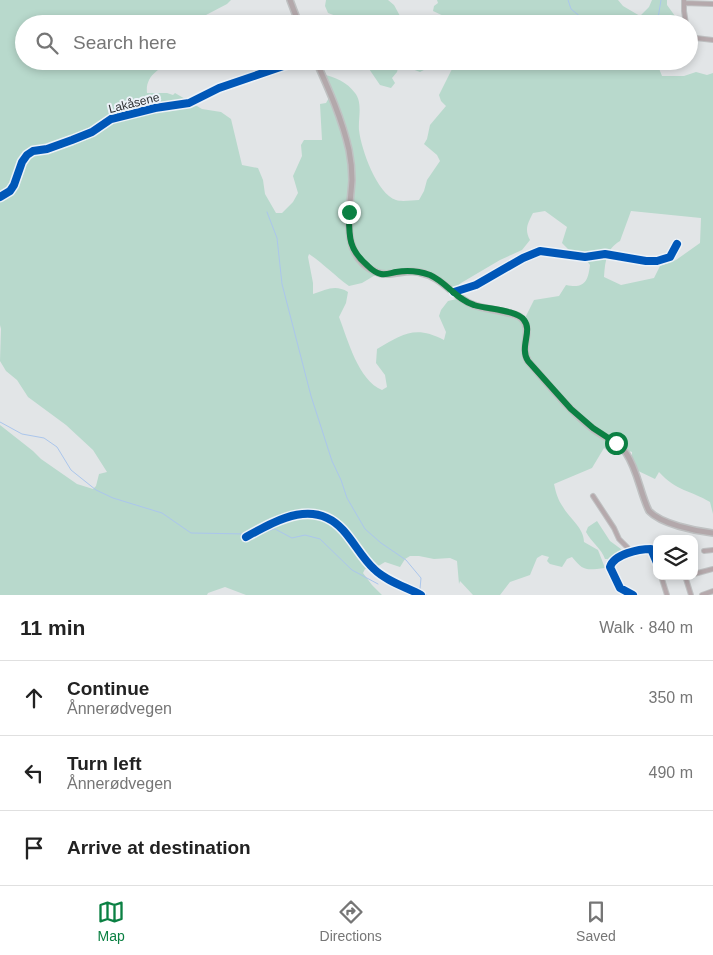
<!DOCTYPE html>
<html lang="en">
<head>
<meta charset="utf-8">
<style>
  :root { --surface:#fff; --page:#f2f2f2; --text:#222; --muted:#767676; --line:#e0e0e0; --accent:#0b8043 }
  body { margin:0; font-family:Arial,sans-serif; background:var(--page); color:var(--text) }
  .controls { position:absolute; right:15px; bottom:15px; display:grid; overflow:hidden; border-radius:10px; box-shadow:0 2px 8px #0003 }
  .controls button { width:45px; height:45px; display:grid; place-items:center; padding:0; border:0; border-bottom:1px solid var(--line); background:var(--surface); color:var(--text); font:25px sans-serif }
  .stop { position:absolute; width:15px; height:15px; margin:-11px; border:4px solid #0b8043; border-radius:50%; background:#fff }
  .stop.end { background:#0b8043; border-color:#fff; box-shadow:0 1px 5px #0008 }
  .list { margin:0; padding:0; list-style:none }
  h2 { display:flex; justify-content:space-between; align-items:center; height:65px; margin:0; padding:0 20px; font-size:21px }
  h2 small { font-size:16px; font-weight:400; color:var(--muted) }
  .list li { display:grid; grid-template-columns:32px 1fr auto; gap:15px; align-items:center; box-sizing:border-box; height:75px; padding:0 20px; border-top:1px solid var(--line) }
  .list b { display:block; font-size:19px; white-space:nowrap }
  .list p { margin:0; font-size:16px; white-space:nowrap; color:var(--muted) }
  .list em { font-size:16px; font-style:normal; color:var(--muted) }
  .icon { flex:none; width:28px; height:28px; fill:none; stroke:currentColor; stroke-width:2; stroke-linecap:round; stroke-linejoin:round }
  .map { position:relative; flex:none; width:713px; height:595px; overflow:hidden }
  .search { position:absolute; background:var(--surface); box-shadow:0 2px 8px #0003; left:15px; right:15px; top:15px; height:55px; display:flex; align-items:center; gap:12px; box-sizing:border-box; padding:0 18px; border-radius:28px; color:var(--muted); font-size:19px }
  .sheet { height:290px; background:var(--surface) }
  nav { display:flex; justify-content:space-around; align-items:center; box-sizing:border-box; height:70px; border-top:1px solid var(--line); background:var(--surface); font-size:14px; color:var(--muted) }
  nav a { display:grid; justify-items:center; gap:2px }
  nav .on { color:var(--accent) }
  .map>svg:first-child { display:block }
  .green { fill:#b8d9cc; fill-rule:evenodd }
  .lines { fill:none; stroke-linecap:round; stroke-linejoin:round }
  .stream { stroke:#abc6ec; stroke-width:1 }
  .minor-casing { stroke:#bfc1c2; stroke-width:6 }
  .secondary-casing { stroke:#bfc1c2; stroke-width:8 }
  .minor { stroke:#b5a9ac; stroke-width:4 }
  .secondary { stroke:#b3a8ab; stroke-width:5 }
  .cycleway-casing { stroke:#ecf2f8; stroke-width:11 }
  .cycleway { stroke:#0057b8; stroke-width:8 }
  .route { stroke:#0b8043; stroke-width:6 }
  .labels { text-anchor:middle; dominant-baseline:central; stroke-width:4; stroke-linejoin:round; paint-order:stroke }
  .street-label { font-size:12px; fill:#2f3133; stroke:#ecf2f8 }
</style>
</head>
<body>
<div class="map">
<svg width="713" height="595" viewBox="0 0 713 595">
  <rect width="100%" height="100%" fill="#e2e5e7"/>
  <path class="green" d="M0,0H231L227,4L206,15L199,24H24V61H175C161,67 145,75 147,93H167L173,95L175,93L202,109L221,112L231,119L242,165L258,168L263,180L265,194L276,213H282L293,202L298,193L293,176L302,156L301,145L304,140H322L320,104L326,103L330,96L322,74C335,77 347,82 355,93C363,103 358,119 359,130C361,149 377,194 396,200C402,202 412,200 419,200L424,191L427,180L440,161L437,155L424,144L427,139L430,125L446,106L441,101L439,95L454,65L450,61H656L662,76H684L696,72L707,75L713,73V514L710,502C690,490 676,491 659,472L655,479L632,468V452L618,447L611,454L604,448L592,468L554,484C556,493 558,500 563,507C570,519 584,528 584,542L598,550L605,568C587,570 584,572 572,557L567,559L562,567L550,564L547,561L549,557L542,555L537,558L530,575L510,582L500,595H473L460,581L459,584L457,561L450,558L434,559L419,556H410L405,559L400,567L385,562L375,568L365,569L363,573L372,585L382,595H246L225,587L208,593L207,595H0V425L33,451L41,459L77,484L93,489L96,486L99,474L107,472L93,450L66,425L28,397L17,380L6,371L0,361L1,329L0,325ZM545,211L567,227L562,243L569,250L573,260L587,261L590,265C588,281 585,289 566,285L559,296L534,300L523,322L505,315L495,314L461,298L448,301L441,310L439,316L446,332L444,340C415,325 403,334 377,349L376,363L385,375L387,387L382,390C358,380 348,340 339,317L346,303L348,292C335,284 326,290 313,294V283L308,257L309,254C324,264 335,276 349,286L362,283L377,274L428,273L455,288L461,283L500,260L522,250L530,240C524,229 528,223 533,213ZM631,211L701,218L700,243L676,260L660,266L654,278L621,285L604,277C605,262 606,249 620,241Z
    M326,0H388L394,5L400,16L397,22L393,24H339L336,16L328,13L325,6Z
    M437,0H618L623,6L640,16L649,7L652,0H667V5L675,16L672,24H449L450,19L433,11L434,6L438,3Z
    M361,61H441L420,72L404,66L398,68L397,72L392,78L395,83L391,88L380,85L367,66Z
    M597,521L610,541L625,552L611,561L607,559H605C602,549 591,542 586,532L588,527Z"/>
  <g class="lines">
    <path class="stream" d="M568,0L571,9L582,18L650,21L658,18L661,0
      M267,212L277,238L282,284L311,396L332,461L341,480L347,498L365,529L381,543L406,560L421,578L420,589L427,595
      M0,422L22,434L44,438L57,447L71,470L96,490L113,498L162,513L191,533L248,534
      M257,533L275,529L292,538L305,535L320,539L352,570L378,584
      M412,588L418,591H423"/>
    <g class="minor-casing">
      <path id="minor" d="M684,0V11L686,24
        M684,3L713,4
        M689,34L696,38L713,40
        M0,197L10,191L14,185L22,162L27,155L33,151L47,149L72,140L92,132L111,119L155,108L189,103L219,88L298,61
        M454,292L476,285L523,258L540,251L585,257L605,254L646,261H657L670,257L677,244
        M593,496L614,528L619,539L632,552
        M246,537C277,520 314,498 343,530C354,542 362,558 374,569C386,581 406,587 421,595
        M704,551L713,550
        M694,574L713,569
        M661,576L667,595
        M686,579L691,595
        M633,595L620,588L610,567C614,554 639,549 651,549L657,563
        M702,595L713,591"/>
    </g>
    <g class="secondary-casing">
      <path id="secondary" d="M290,0L299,24
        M316,61C329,90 342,119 349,150C351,160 352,171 352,180C350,212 339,256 376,272C388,278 404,269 418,272C443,277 449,293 469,303C485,311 505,309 520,317C535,329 519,346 528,361C548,384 568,409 592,428C603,437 617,441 626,453C638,471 640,493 649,511C661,524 695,531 713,533"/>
    </g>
    <use href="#minor" class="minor"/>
    <use href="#secondary" class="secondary"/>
    <g class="cycleway-casing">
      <path id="cycleway" d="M0,197L10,191L14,185L22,162L27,155L33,151L47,149L72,140L92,132L111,119L155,108L189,103L219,88L298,61
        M454,292L476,285L523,258L540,251L585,257L605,254L646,261H657L670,257L677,244
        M246,537C277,520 314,498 343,530C354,542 362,558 374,569C386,581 406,587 421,595
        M633,595L620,588L610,567C614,554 639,549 651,549L657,563"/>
    </g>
    <use href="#cycleway" class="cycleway"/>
  </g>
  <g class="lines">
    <path class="route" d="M349,212C349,236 348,249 368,266C372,270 376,273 381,274C386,275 391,273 396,272C408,270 419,271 430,275C446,282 457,300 474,305C486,309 517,310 524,320C533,331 519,347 528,361L571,409L593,428L616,443"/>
  </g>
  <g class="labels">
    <g class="street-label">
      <text transform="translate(134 103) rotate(-14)">Lakåsene</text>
    </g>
  </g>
</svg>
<div class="controls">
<button><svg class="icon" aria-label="layers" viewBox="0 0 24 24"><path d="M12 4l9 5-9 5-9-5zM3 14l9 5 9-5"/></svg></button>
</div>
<div class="stop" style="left:616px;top:443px"></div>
<div class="stop end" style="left:349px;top:212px"></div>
<div class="search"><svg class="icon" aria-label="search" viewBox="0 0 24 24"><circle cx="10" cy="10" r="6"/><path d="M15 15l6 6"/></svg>Search here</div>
</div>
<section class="sheet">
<h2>11 min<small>Walk · 840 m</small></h2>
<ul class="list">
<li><svg class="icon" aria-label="ahead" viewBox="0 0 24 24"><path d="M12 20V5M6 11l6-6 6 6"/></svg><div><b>Continue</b><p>Ånnerødvegen</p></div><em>350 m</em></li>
<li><svg class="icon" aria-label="left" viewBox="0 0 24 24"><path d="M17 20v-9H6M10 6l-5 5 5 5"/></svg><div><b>Turn left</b><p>Ånnerødvegen</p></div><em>490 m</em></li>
<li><svg class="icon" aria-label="arrive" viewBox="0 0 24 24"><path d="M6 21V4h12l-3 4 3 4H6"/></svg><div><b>Arrive at destination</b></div></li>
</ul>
</section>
<nav>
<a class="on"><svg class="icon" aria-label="map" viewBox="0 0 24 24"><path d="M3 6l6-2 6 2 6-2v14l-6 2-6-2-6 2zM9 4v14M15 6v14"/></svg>Map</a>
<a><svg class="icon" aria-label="directions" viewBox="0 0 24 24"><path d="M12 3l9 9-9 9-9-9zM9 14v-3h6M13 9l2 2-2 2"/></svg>Directions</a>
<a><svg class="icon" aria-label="saved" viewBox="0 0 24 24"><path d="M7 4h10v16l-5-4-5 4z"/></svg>Saved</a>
</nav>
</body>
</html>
